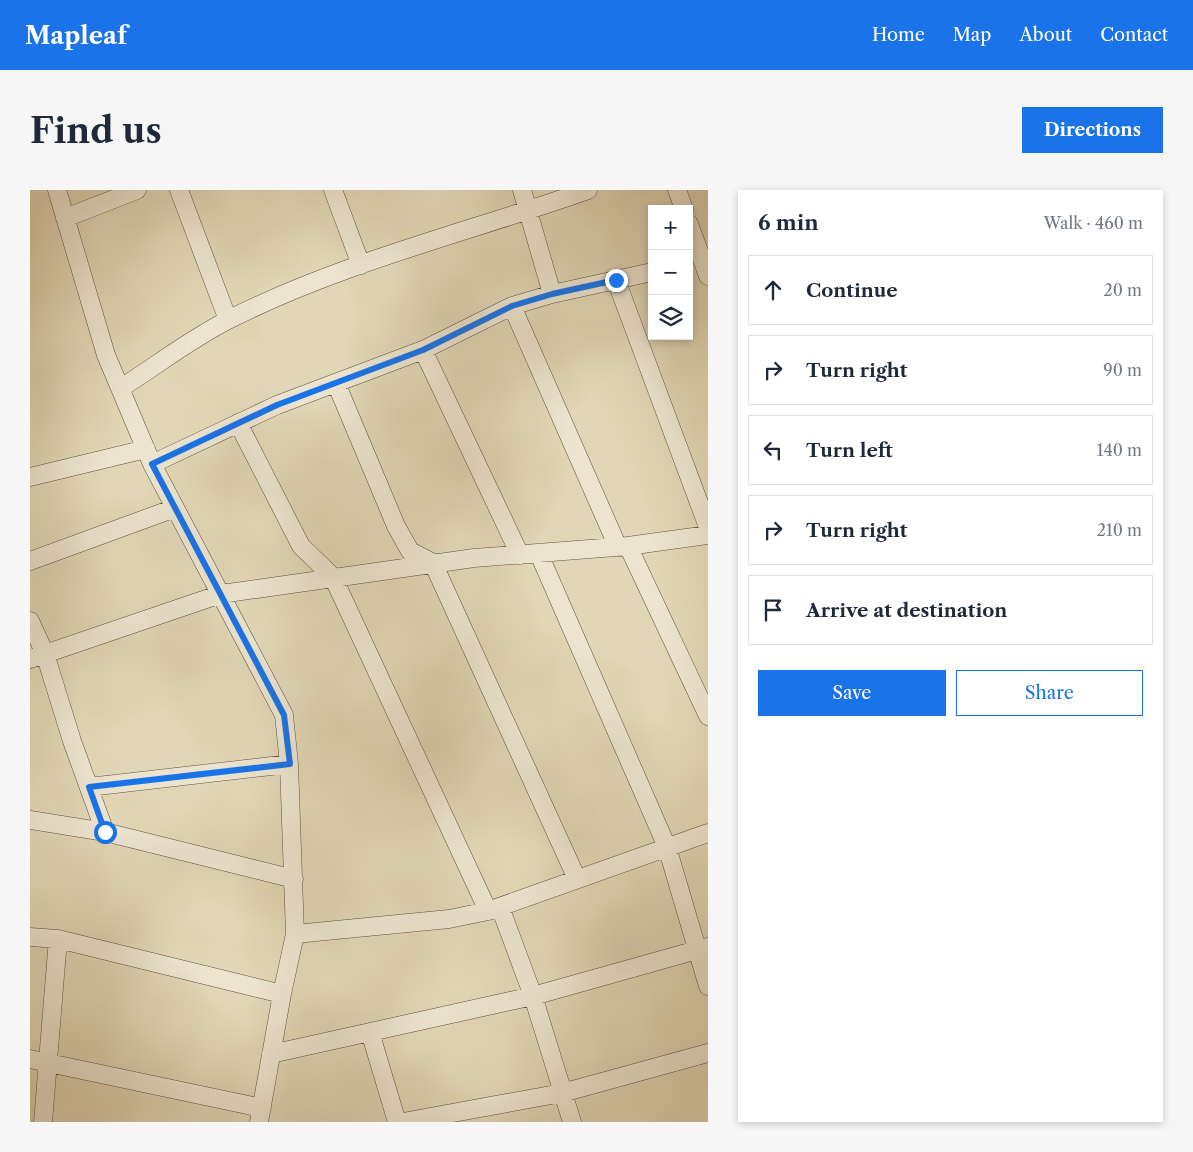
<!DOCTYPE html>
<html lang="en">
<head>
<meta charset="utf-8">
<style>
  :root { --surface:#fff; --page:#f6f6f7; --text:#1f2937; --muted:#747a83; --line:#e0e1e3; --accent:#1a73e8 }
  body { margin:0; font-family:"Libre Caslon Text",serif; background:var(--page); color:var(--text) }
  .controls { position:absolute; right:15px; top:15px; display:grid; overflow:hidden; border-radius:0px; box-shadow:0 2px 8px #0003 }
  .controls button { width:45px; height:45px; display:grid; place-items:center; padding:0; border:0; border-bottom:1px solid var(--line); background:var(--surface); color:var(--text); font:25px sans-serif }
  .stop { position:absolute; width:15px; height:15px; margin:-11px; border:4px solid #1a73e8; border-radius:50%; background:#fff }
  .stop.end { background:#1a73e8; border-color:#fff; box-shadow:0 1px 5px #0008 }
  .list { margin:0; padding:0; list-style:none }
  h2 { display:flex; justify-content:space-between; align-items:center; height:65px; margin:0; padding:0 20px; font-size:21px }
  h2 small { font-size:16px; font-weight:400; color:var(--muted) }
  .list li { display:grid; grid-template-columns:32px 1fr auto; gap:15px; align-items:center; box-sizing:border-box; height:70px; margin:0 10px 10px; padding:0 10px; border:1px solid var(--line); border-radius:0px }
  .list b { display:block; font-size:19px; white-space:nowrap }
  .list em { font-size:16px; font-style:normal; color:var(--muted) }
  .actions { display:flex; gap:10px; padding:15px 20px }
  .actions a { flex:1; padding:11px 0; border:1px solid var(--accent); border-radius:0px; text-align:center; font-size:18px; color:var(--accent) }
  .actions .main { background:var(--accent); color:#fff }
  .icon { flex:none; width:28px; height:28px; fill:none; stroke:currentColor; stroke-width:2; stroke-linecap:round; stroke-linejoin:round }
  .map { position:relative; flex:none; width:678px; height:932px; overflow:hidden; border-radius:0px }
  header { display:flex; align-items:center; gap:30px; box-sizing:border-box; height:70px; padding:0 25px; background:var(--accent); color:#fff }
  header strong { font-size:24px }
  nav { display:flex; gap:28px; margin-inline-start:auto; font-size:18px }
  .intro { display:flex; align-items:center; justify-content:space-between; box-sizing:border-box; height:120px; padding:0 30px }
  h1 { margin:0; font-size:35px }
  .button { padding:12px 22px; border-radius:0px; background:var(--accent); color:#fff; font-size:18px; font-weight:700 }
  main { display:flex; gap:30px; padding:0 30px }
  aside { flex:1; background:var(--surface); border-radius:0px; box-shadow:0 2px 8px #0003 }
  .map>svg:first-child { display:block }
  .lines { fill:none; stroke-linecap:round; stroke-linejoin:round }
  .minor-casing { stroke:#5e5245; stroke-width:19 }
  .minor { stroke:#ece4cf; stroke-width:18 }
  .route { stroke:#1a73e8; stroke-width:6 }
</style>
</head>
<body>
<header>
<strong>Mapleaf</strong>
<nav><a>Home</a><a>Map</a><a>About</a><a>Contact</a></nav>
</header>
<div class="intro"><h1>Find us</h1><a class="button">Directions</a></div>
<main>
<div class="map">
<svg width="678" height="932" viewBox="0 0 678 932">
  <rect width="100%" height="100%" fill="#e1d6b5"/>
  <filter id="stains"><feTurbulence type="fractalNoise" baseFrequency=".004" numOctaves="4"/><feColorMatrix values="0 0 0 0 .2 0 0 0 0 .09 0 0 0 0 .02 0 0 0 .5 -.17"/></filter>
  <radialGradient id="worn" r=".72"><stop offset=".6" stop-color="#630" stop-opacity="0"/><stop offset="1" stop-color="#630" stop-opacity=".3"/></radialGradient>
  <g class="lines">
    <g class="minor-casing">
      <path id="minor" d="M27,0L76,165L122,274L254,525L259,574L265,744L252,804L229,932
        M149,0L198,130
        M303,0L331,75
        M492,0L522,104
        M647,0L654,19
        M35,28L107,0
        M659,34L678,86
        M586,90L678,337
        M482,116L587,355
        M393,160L490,365
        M306,193L366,336L380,361L403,373L547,689
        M91,198C127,175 162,148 200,129C313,72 439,42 558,0
        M208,233L271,356L303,387L458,721
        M122,274L247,215L393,160L482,116L522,104L622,82
        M0,287L116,259
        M598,356L678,526
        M509,364L637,657L678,796
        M0,371L145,318
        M0,431L15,464L42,551L75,642
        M0,469L191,404L444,368L598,356L678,345
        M59,597L259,574
        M0,630L75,642L264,689
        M470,717L503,806L542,932
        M265,744L419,729L458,721L678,643
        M0,747L28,749L252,804
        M340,842L367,932
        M241,864L503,806L678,757
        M0,869L232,918
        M13,932L28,749
        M373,932L532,903L678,863"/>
    </g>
    <use href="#minor" class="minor"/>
  </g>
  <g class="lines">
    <path class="route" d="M75,642L59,597L260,574L254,525L122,274L247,215L393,160L482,116L522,104L586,90"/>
  </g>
  <rect width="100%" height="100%" filter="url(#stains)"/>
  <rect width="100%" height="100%" fill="url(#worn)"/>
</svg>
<div class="controls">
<button>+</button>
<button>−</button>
<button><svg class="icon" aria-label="layers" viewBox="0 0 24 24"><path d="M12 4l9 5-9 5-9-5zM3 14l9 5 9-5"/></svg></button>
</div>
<div class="stop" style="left:75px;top:642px"></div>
<div class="stop end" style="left:586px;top:90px"></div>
</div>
<aside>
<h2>6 min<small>Walk · 460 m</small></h2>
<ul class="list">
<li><svg class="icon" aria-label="ahead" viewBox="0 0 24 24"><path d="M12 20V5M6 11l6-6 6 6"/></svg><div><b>Continue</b></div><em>20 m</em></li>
<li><svg class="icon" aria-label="right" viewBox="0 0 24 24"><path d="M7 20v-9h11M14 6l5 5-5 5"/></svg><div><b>Turn right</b></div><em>90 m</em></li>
<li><svg class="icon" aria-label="left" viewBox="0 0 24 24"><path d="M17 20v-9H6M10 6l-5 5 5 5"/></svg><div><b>Turn left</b></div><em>140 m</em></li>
<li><svg class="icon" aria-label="right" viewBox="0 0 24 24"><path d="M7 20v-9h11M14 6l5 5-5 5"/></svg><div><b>Turn right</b></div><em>210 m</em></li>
<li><svg class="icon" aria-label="arrive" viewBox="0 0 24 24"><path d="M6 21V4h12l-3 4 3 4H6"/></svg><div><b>Arrive at destination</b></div></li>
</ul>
<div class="actions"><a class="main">Save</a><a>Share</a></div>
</aside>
</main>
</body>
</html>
